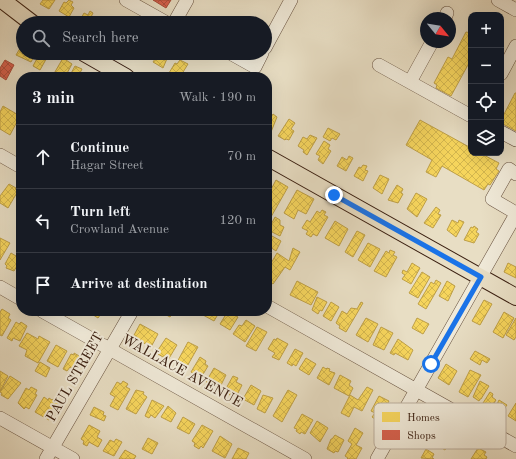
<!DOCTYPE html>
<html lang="en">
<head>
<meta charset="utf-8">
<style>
  :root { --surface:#171b24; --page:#20242c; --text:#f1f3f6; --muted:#9ea1a6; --line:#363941 }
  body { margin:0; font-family:"Old Standard TT",serif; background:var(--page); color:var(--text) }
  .controls { position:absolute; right:12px; top:12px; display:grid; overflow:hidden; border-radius:8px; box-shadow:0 4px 16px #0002 }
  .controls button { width:36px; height:36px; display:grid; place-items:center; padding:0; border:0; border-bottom:1px solid var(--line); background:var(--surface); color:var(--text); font:20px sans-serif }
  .compass { position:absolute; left:420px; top:12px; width:36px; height:36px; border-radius:50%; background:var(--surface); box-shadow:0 4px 16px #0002; rotate:120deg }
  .stop { position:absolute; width:12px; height:12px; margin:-9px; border:3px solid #1a73e8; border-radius:50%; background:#fff }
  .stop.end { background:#1a73e8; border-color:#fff; box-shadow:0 1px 4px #0008 }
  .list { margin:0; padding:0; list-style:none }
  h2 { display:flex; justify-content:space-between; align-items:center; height:52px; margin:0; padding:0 16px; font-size:17px }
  h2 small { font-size:13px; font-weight:400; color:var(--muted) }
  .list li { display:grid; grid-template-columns:26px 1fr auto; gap:12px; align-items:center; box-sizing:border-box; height:64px; padding:0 16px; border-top:1px solid var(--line) }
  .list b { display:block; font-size:15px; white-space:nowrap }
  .list p { margin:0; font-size:13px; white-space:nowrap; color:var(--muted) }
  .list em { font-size:13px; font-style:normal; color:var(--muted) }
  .icon { flex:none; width:22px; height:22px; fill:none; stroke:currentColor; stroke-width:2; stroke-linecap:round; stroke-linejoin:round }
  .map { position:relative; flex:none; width:516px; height:459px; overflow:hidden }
  .search { position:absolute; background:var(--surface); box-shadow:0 4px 16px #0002; left:16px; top:16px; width:256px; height:44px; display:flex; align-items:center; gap:10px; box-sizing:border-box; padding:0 14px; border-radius:22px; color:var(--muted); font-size:15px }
  .panel { position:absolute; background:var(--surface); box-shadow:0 4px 16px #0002; left:16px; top:72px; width:256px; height:244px; border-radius:16px }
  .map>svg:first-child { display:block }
  .homes { fill:url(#homes-cross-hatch); stroke:#be9f46 }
  .shops { fill:url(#shops-cross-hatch); stroke:#a84d3b }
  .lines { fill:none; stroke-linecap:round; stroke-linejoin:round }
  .minor-casing { stroke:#66503e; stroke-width:14 }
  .major-casing { stroke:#3b2012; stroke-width:18 }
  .minor { stroke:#f0ead9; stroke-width:13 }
  .major { stroke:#e8dec4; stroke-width:16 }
  .route { stroke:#1a73e8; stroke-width:5 }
  .labels { text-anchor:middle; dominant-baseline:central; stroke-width:4; stroke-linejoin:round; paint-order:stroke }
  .street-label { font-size:14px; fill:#3b2012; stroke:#f0ead9 }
  .key { fill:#f0ead9; stroke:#baad9d; stroke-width:1 }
  .key-label { font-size:11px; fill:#3b2012 }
</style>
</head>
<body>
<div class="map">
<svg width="516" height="459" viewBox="0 0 516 459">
  <defs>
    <pattern id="homes-cross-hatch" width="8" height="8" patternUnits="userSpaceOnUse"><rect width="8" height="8" fill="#f6d55c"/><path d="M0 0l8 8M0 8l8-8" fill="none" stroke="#d4b74f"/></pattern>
    <pattern id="shops-cross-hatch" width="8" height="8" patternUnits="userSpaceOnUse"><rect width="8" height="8" fill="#d6604d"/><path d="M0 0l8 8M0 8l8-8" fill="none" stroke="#af4f3f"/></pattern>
  </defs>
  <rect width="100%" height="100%" fill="#e8dec4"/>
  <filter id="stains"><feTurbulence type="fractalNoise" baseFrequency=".005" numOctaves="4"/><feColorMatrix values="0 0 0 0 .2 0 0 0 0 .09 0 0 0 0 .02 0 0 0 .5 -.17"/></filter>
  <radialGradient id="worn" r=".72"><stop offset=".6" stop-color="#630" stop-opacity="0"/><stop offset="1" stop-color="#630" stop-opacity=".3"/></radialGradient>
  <path class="homes" d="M43,0H55L49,9L40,4Z
    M69,0L73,2L71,5L74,8L69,17L59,11L64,2L66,3Z
    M90,11L93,13L91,17L95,19L92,23L79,22L84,13L88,15Z
    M104,17L113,23H100Z
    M466,32L471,33V64L469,63L451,96L436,88L437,85L434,83L448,57L452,59Z
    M22,45L23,53H36L31,62L16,55Z
    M40,53L49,54L40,70L33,66Z
    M159,53L163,55L165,53L169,54L163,68L153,62Z
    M63,58L72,64L65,77H52Z
    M180,60L188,64L180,77H175L169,73L175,63L177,64Z
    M75,66L82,69L78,77H69Z
    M200,73L204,75L203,77H193L194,74L198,76Z
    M515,93H516V131L503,124L504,122L501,120Z
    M3,106L20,116L10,135L0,129V112Z
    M273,114L277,117L271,132L267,129V117L270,119Z
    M289,119L295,123L291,129L294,131L289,140L286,139L285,140L278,136Z
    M420,120L471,148V153H480L499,163L496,169L499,171L490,185L488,184L484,190L442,166L436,177L426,172L432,160L406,145Z
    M328,128L340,134L336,140L332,138L330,141L323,137Z
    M310,135L317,138L307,155L303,152L304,150L298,146L303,137L307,139Z
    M324,141L330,145L328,149L331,151L323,164L318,160L320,156L316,154Z
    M349,156L353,158L346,171L337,166L342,157L347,160Z
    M363,165L367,166L365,170L368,171L363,181L354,176L359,167L361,168Z
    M380,175L389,179L382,194L373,188Z
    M276,180L288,187L267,224V197Z
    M9,184L16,188L15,189L18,191L8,208L0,203V196Z
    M397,185L403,189L401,193L403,194L398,203L388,200Z
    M297,190L314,199L306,214L298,210L294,219L284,213Z
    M416,193L427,199L417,217L407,209Z
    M436,207L440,210L438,214L441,215L433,228L424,223Z
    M322,210L326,212L324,215L328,217L317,236L313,234L311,237L306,234L308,231L302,228L307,220L310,222L317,211L320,213Z
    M275,217L280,220V225L284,227L280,236L268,230Z
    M452,220L458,223L459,220L464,222L456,237L447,230Z
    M335,221L348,229L339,246L325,238Z
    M474,226L478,229L476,232L479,234L474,243L464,240L471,227L473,228Z
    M357,231L365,235L353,257L345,252Z
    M272,236L281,241L276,251L267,245Z
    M0,238L10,243L0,260Z
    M368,243L380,249L370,267L358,260Z
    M293,248L300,252L290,270L285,267L273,284L267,280V270L277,253L289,261Z
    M390,250L395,252L393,255L397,257L386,277L374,271L386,251L389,253Z
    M11,253L21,259L14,271L6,268L7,266L5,264Z
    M412,263L420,268L411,284L402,279L405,275L402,273L403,270L407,272Z
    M508,263L516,267V278L504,272Z
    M422,272L430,277L418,298L409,293Z
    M436,280L441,283L426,309L418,304L431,282L434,284Z
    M297,281L318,292L311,305L290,295Z
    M447,281L455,286L448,301L439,296Z
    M317,297L327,302L322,311L320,310L318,314L312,310Z
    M484,300L492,304L480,325L472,321Z
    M331,302L339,307L331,321L323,316Z
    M361,302L363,303L346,332L339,328L340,326L336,323L342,311L347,314L351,308L357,309Z
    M2,309L10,314L8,318L11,320L2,336L0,335V312Z
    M87,311H103L98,318Z
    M159,311H174L170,317Z
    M205,311H220L214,321L203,315Z
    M228,311L238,317L230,330L220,324Z
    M504,312L514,318L503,338L493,332Z
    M366,318L378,324L368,342L356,335Z
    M417,318L429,324L423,334L412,328Z
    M516,318V337L514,340L506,335Z
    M246,320L255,326L245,342L233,334L239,325L242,326Z
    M16,322L19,324L21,322L27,326L20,341L13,338L12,341L7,338Z
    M140,324L158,334L151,347L133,337Z
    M257,327L267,332L256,351L246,346Z
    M381,327L393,333L384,350L373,345Z
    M27,333L38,339L39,336L50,342L38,363L25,356L27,350L19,346Z
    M166,338L177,345L168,360L158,354L159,351L158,350Z
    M277,338L288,344L279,360L272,357L275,353L268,349L274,339L276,340Z
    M398,339L413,350L408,360L395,353L394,355L390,353Z
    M188,342L198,347L185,370L176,364Z
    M56,345L67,351L58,367L47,361Z
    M295,349L303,353L296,366L293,364L292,366L287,363Z
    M475,351L490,359L487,363L482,360L480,365L470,359Z
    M74,353L81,357L75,370L70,367L67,371L63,369L71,354L74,355Z
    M200,357L206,361L205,364L208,366L202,376L199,375L198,377L191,372Z
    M306,358L316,364L309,375L299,369Z
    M40,362L50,368L46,377L35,371Z
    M446,364L457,371L449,385L438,378Z
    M323,367L326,369L327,368L330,369L329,371L335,373L329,385L317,378Z
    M214,368L226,375L220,387L206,382Z
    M470,370L481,375L468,397L459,392Z
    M0,371L8,376L0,391Z
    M340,375L351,381L349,385L353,388L349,396L334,388Z
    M10,376L21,383L8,399L1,395L2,393L0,392Z
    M233,376L238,378L236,382L242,385L237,395L231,392L230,395L224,392Z
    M123,381L128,384L126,387L130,389L118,410L110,406L115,397L110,394L117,382L121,384Z
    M480,381L489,386L481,399H480L479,401L473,397Z
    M251,385L261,391L254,405L243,399Z
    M31,387L37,390L35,394L37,395L29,409L26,407L24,409L18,403L26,388L29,390Z
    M367,387L373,390L362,411L354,407L349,417L341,413L350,395L358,400Z
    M136,390L144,392L143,394L147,397L136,414L126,409Z
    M288,390L297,395L282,422L273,416Z
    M490,392L493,394L492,397L496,400L491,408L483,403Z
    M263,395L273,398L265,413L257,409Z
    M379,396L389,401L378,421L372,417L375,413L371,411Z
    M44,397L48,400L49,398L52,400L53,399L59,402L49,420L35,412Z
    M152,400L164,406L155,418L151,415L149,418L145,416Z
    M499,400L507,405L499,416L493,412Z
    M516,403V421L508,416Z
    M168,406L176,413L171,422L161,417Z
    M94,407L104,412L103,415L106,416L104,421L90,415Z
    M302,414L313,420L305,434L301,432L300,434L296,431L297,429L294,428Z
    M183,417L195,424L189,434L177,428Z
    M317,421L328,428L320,442L310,433Z
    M89,425L100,431L97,437L102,440L98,447L89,442L87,446L83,444L84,441L81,439Z
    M202,425L213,431L203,448L201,446L199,449L194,446L195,443L192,441Z
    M355,428L363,433L356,445L362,448L356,459H347L348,458L345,456L352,444L348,441Z
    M442,431L453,437L445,450L435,444Z
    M335,435L344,440L338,452L335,451L334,453L327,449L331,439H332Z
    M220,436L232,444L225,458L212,451Z
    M148,438L158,443L152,454L142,449Z
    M116,439L122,442L114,456L103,451L110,440L114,442Z
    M238,448L249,453L246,459H232Z
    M478,448L486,452L484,455L487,457L486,459H471Z
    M426,449L434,454L432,458L434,459L421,458Z
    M125,450L136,456L134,459H119Z"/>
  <path class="shops" d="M153,0H171L166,8Z
    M5,60L14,65L6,80L0,76V68Z"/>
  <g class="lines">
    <g class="minor-casing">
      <path id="minor" d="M126,0L167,23
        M498,0L516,10
        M445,18L447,13
        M174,23L187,0
        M265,48L291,0
        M230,53L255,67L262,53
        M379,65L471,116
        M501,74L516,46
        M410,82L432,42
        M501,132L516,140
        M0,155L21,167
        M516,174L509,169L492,199L516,213
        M0,287L21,299
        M267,306L516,446
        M42,311L305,459
        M0,418L73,459
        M46,459L132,311
        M377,459L516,214"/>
    </g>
    <g class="major-casing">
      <path id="major" d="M2,0L32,23
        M84,53L126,77
        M267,157L516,297"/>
    </g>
    <use href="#minor" class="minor"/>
    <use href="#major" class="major"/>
  </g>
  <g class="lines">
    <path class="route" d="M334,195L481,277L431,364"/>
  </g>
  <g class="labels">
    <g class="street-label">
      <text transform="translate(182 371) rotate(29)">WALLACE AVENUE</text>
      <text transform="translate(75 377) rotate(-60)">PAUL STREET</text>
    </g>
  </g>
  <rect x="374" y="403" width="132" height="46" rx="6" class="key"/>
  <rect x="382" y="412" width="18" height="10" fill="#f6d55c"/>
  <rect x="382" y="430" width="18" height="10" fill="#d6604d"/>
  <g class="key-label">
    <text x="407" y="421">Homes</text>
    <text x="407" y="439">Shops</text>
  </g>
  <rect width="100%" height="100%" filter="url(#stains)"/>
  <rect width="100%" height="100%" fill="url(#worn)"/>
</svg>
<div class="controls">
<button>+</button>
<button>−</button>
<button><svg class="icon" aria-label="locate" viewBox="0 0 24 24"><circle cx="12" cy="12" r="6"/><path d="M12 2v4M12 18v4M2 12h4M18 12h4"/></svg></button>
<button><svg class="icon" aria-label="layers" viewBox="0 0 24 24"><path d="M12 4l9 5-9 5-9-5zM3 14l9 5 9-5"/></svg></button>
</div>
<svg class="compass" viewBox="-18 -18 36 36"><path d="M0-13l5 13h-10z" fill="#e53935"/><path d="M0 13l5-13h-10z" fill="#9ea1a6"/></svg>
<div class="stop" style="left:431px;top:364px"></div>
<div class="stop end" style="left:334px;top:195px"></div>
<div class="search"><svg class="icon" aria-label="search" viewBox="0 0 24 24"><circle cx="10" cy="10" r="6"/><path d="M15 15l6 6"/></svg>Search here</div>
<section class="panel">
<h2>3 min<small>Walk · 190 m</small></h2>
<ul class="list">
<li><svg class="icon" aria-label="ahead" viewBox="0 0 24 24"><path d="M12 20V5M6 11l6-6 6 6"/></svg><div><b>Continue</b><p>Hagar Street</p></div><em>70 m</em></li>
<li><svg class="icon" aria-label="left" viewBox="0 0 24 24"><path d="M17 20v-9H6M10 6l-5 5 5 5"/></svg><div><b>Turn left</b><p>Crowland Avenue</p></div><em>120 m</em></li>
<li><svg class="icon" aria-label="arrive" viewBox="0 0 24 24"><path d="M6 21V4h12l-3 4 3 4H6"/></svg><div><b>Arrive at destination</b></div></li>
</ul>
</section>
</div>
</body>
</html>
